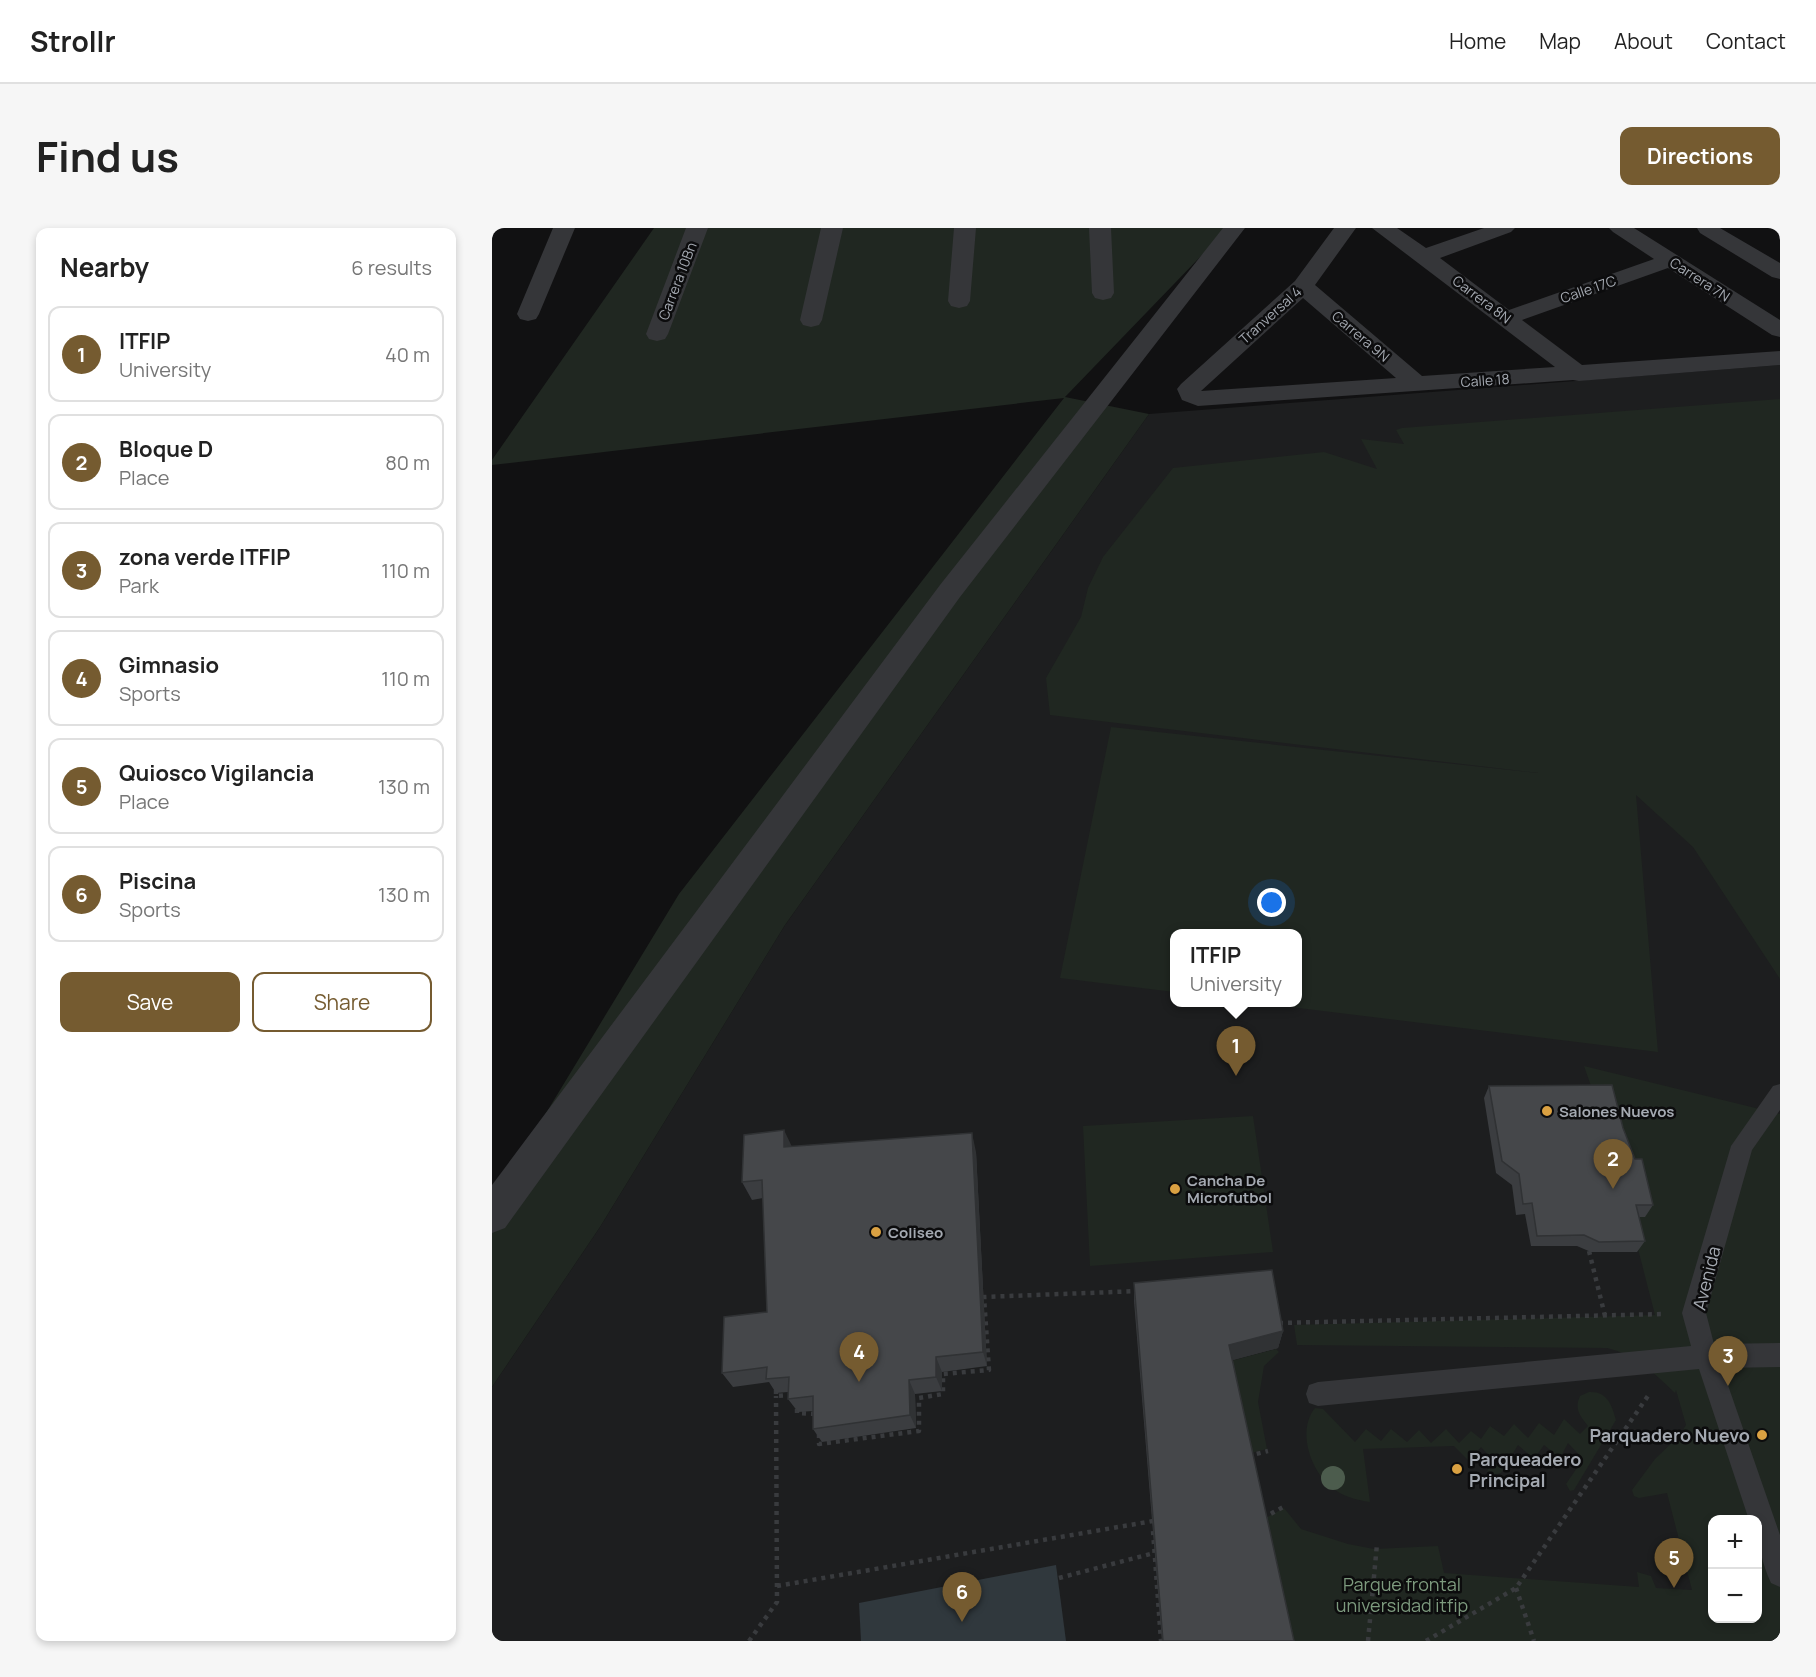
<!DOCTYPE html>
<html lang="en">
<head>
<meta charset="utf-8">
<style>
  :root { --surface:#fff; --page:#f6f6f6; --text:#222; --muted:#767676; --line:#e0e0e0; --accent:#755b30 }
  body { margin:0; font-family:Manrope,sans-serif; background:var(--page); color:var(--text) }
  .controls { position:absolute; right:18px; bottom:18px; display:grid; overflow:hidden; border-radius:12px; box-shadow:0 3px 9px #0003 }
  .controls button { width:54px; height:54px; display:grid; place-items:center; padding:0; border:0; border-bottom:2px solid var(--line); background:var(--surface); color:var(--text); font:30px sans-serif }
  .you { position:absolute; left:780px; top:675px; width:21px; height:21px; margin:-15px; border:4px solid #fff; border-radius:50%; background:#1a73e8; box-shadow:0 0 0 9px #1a73e833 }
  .badge { display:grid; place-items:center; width:39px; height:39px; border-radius:50%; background:var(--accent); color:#fff; font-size:20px; font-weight:700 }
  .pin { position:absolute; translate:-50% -50px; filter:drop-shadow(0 2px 3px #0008) }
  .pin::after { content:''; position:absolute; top:32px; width:21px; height:18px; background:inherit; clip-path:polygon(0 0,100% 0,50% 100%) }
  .popup { position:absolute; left:678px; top:701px; width:132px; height:78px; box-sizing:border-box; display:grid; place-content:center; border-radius:12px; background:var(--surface); filter:drop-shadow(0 2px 4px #0005); font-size:20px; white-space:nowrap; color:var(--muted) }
  .popup b { font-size:22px; color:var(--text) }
  .popup::after { content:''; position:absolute; left:50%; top:100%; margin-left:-12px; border:12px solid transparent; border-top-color:var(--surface) }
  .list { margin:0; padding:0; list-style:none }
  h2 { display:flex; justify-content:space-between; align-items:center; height:78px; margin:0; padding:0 24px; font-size:26px }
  h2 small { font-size:20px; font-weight:400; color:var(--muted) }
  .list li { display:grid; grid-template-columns:39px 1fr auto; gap:18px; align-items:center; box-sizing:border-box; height:96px; margin:0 12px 12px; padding:0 12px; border:2px solid var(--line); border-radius:12px }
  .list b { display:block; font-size:22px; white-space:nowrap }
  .list p { margin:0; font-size:20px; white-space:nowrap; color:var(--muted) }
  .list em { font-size:20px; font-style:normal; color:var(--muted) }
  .actions { display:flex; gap:12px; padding:18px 24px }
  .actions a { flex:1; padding:14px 0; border:2px solid var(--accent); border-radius:12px; text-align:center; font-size:21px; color:var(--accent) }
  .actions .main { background:var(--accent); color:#fff }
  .map { position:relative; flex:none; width:1288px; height:1413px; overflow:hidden; border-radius:12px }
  header { display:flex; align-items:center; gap:36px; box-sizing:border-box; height:84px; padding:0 30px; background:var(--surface); border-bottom:2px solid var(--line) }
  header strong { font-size:28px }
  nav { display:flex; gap:33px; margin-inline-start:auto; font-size:21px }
  .intro { display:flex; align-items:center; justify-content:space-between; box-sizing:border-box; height:144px; padding:0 36px }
  h1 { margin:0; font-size:42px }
  .button { padding:15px 27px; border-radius:12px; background:var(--accent); color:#fff; font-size:21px; font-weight:700 }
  main { display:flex; gap:36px; padding:0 36px }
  aside { flex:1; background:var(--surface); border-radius:12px; box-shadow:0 3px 9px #0003 }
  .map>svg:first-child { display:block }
  .built { fill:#1d1e1f; fill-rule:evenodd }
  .green { fill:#202721; fill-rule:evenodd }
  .water { fill:#30383d }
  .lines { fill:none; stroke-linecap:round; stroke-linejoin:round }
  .path { stroke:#393b3e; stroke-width:4.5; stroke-dasharray:4 5; stroke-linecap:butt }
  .service { fill:#353639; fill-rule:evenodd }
  .minor { fill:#353639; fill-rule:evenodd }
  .tree { fill:#4c5c4d }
  .wall { fill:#3b3d40 }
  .shaded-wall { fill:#303234 }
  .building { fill:#45474a; stroke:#303234; stroke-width:1.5 }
  .poi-dot { fill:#daa142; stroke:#0c0c0d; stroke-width:2 }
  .labels { text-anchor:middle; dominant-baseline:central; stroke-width:5; stroke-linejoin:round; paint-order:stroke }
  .far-street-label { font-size:14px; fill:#a4a9b1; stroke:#0c0c0d }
  .poi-label { font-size:15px; font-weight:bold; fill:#a4a9b1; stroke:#0c0c0d; text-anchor:start }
  .near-street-label { font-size:18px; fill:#a4a9b1; stroke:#0c0c0d }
  .near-poi-label { font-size:18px; font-weight:bold; fill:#a4a9b1; stroke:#0c0c0d; text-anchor:end }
  .near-park-label { font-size:18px; fill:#7d9a7e; stroke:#0c0c0d }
</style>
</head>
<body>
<header>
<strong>Strollr</strong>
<nav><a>Home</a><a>Map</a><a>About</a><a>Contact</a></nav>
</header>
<div class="intro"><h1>Find us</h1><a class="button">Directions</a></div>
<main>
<aside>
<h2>Nearby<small>6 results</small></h2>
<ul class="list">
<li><span class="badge">1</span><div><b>ITFIP</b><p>University</p></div><em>40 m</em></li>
<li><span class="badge">2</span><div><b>Bloque D</b><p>Place</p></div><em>80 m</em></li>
<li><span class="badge">3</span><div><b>zona verde ITFIP</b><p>Park</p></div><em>110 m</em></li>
<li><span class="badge">4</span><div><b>Gimnasio</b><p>Sports</p></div><em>110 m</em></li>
<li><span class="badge">5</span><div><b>Quiosco Vigilancia</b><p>Place</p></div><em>130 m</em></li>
<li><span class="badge">6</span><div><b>Piscina</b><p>Sports</p></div><em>130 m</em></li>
</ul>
<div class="actions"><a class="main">Save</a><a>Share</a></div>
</aside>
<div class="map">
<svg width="1288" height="1413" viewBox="0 0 1288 1413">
  <rect width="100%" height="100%" fill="#111112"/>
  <path class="built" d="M1288,137V1413H0V1159L108,999L293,697L657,186ZM682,706H806V774H682ZM1220,1292H1266V1390H1220Z"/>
  <path class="green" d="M162,0H736L573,169L657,186L293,697L108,999L0,1159V974L187,666L572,170L0,237V232Z
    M1288,171V751L1201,619L1144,567L1166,824L766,775L806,774V706H682V764L568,750L619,499L1046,545L558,487L554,450L589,389L596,360L611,329L681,240L832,224L885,241L869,211L912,216L904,202L910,200Z
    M1092,838L1288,886V1413H792L770,1292L792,1280L809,1301L856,1316L882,1321L946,1318L952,1345L1147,1359L1145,1344L1159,1348L1164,1360L1200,1362L1175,1265L1147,1270L1142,1268L1140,1262L1163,1231L1187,1208L1194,1197L1184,1162L1183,1165C1162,1145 1144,1127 1115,1120L805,1117L802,1097L1163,1087L1118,912ZM1220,1292H1266V1390H1220Z
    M761,888L781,1024L598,1038L591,898Z
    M784,1121L787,1124L772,1138L766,1174L775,1221L755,1226L735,1134Z
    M1097,1164C1115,1163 1120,1177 1124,1192L1082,1262L1078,1263L1074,1256L1091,1231L1076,1215L1068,1230L1052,1217L1042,1231L1026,1217L1009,1245L999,1247L995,1245L996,1241L1003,1234L989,1219L977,1233L962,1218L871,1221L878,1274C864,1272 849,1268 838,1258C818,1241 805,1202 823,1180L831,1181L863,1214L874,1201L889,1213L899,1201L915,1214L927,1202L939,1215L954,1201L967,1215L979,1203L989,1211L998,1198L1012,1208L1022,1196L1036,1210L1047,1195L1062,1207L1072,1191L1088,1206L1096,1198C1088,1188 1082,1181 1088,1168Z"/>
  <path class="water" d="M564,1337L574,1413H369L367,1375Z"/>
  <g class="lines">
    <path class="path" d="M1097,1023L1113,1088
      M787,1095L1172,1086
      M284,1162V1168L299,1167
      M305,1181V1185L326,1186
      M327,1206V1216L427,1203V1170L451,1166V1146L497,1142L492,1069L647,1063
      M756,1228L776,1223
      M771,1290L793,1278
      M661,1303L669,1413
      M567,1350L662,1325
      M285,1358L661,1293
      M1024,1360L1042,1413
      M257,1413L285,1374L284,1168
      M876,1413L885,1316
      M934,1413L1024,1360L1158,1165"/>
    <path class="service" d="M1288,856V882L1260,922L1214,1085L1222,1116L1288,1115V1139L1230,1140L1288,1307V1359L1279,1355C1269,1333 1266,1316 1266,1292H1257L1207,1141L826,1178L817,1175L814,1166L817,1157L826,1154L1199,1118L1190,1085L1239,918L1281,858Z"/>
    <path class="minor" d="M61,0H83L47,86L44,91L36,93L28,91L25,86Z
      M194,0H216L176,106L173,111L165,113L157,111L154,106Z
      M329,0H351L330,92L327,97L319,99L311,97L308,92Z
      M462,0H484L478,73L475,78L467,80L459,78L456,73Z
      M597,0H619L622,65L619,70L611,72L603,70L600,65Z
      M731,0H753L468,369L13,1000L0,1005V957L448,357Z
      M842,0H864L823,57L930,148L1063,139L880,0H905L934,20L992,0H1023L1019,4L948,30L1017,82L1162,31L1121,4L1117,0H1142L1288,92V109L1280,107L1176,40L1030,92L1090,137L1288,123V137L1087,153L1081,152L706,178L690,172L685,161L689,156L803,53ZM811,70L904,150L709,163Z
      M1205,0H1228L1288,35V51L1280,49L1208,5Z"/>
  </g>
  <circle class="tree" cx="841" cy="1250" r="12"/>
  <path class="wall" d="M997,858L1131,900L1161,977L1153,989H1147L1153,1013L1145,1024H1099L1085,1018H1039L1033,986L1024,987L1020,957L1004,945L992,870Z
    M300,918L484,924L495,1138L450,1144V1163L423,1166L424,1200L330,1214L321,1201V1183L306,1184L296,1171V1164L284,1165L277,1154L241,1159L230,1145L275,1084L271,970L260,972L250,954Z
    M642,1055L791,1103L786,1120L740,1132L802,1413H670L642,1073Z"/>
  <path class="shaded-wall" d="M292,902L301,921L292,919Z
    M480,905L484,924L495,1138L491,1124Z
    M791,1103L786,1120L734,1134L737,1117Z
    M444,1129L450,1144V1163L444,1149Z
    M417,1152L423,1166L424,1200L418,1187Z"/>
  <path class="building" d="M1120,857L1131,900L1143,931H1150L1161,977H1144L1153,1013L1107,1014L1092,1007L1045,1008L1040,975L1031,976L1027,946L1010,933L997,858Z
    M292,902V919L480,905L491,1124L444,1129V1149L417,1152L418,1187L321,1201V1168L296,1171L297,1149L274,1151L275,1139L230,1145L232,1089L275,1084L270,952L250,954L252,907Z
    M780,1042L791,1103L737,1117L802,1413H671L642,1055Z"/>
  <g class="poi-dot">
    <circle cx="1055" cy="883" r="6"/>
    <circle cx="683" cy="961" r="6"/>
    <circle cx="384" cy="1004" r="6"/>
    <circle cx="1270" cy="1207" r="6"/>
    <circle cx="965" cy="1241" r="6"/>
  </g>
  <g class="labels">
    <g class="far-street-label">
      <text transform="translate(1208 51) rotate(33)">Carrera 7N</text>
      <text transform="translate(185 53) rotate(-69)">Carrera 10Bn</text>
      <text transform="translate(1096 61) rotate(-19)">Calle 17C</text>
      <text transform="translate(990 71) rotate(37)">Carrera 8N</text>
      <text transform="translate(778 87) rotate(-42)">Tranversal 4</text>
      <text transform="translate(869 108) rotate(40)">Carrera 9N</text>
      <text transform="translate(993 152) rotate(-4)">Calle 18</text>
    </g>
    <g class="poi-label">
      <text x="1067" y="883">Salones Nuevos</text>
      <text x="695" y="952">Cancha De<tspan x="695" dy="17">Microfutbol</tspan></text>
      <text x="396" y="1004">Coliseo</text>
    </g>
    <g class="near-street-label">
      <text transform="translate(1214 1050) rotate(-76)">Avenida</text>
    </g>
    <g class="near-poi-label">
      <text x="1258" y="1207">Parquadero Nuevo</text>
      <text x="977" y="1231" text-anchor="start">Parqueadero<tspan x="977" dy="21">Principal</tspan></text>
    </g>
    <g class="near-park-label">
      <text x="910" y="1356">Parque frontal<tspan x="910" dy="21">universidad itfip</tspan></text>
    </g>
  </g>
</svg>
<div class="controls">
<button>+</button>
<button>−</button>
</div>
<div class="you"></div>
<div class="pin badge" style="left:744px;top:848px">1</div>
<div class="popup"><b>ITFIP</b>University</div>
<div class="pin badge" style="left:1121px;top:961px">2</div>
<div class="pin badge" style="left:1236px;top:1158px">3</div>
<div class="pin badge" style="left:367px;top:1154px">4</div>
<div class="pin badge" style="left:1182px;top:1360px">5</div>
<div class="pin badge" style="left:470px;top:1394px">6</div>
</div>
</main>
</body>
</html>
